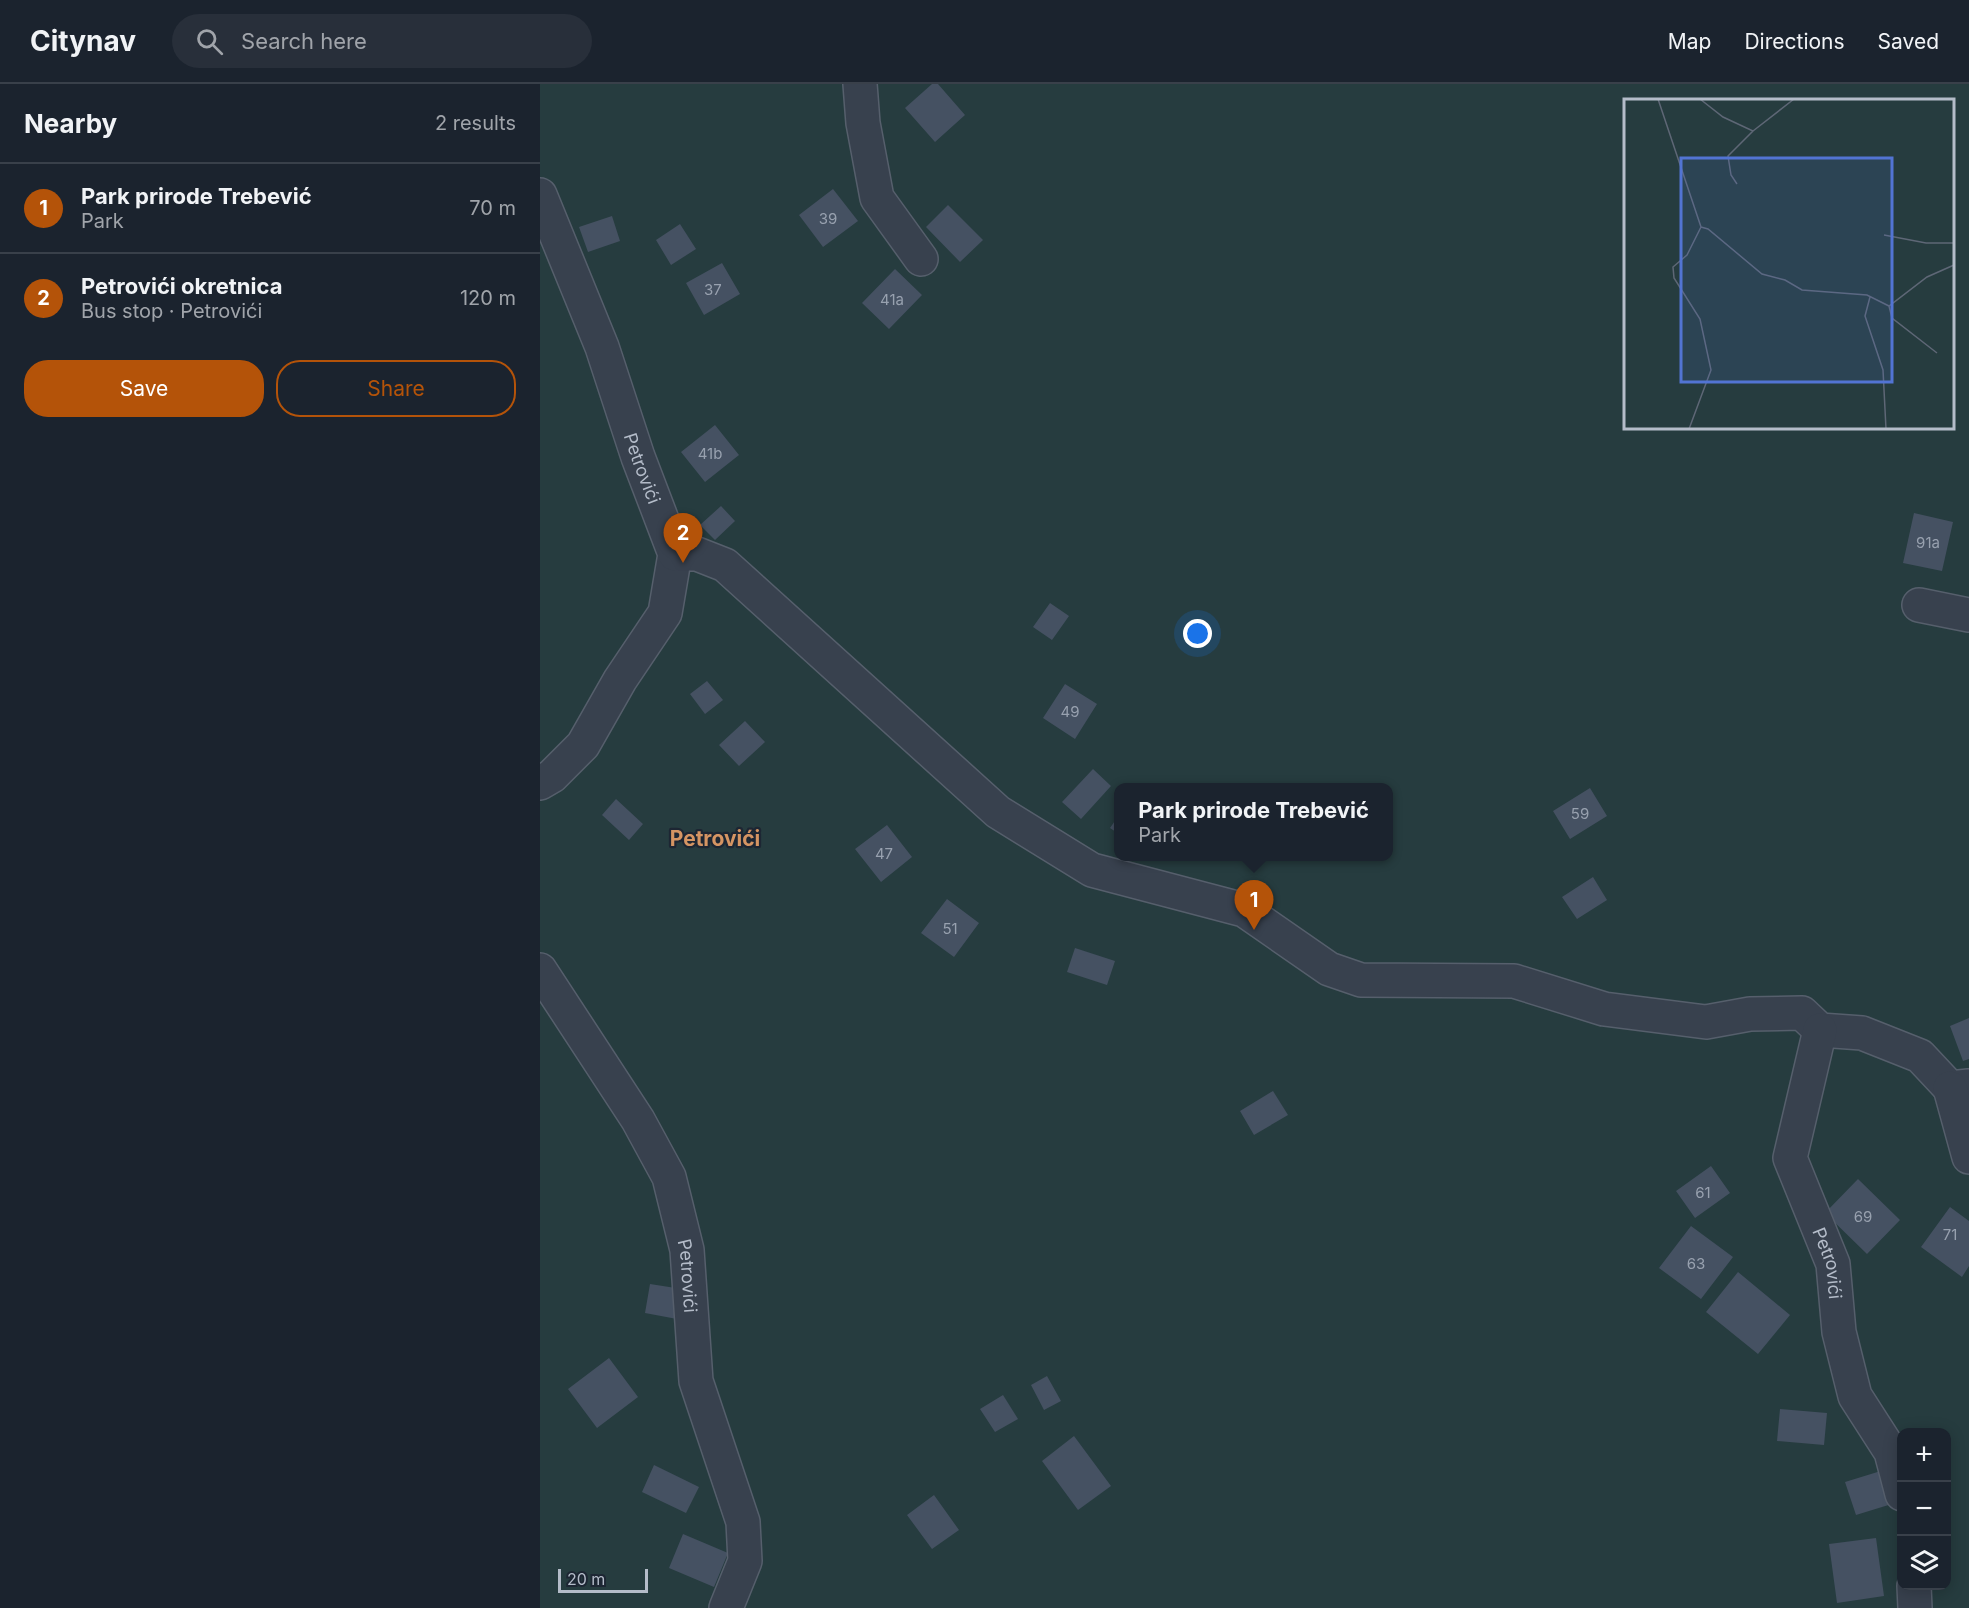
<!DOCTYPE html>
<html lang="en">
<head>
<meta charset="utf-8">
<style>
  :root { --surface:#1b232e; --page:#282f3a; --text:#f1f3f6; --muted:#a0a4aa; --line:#39404a; --accent:#b45309 }
  body { margin:0; font-family:Inter,sans-serif; background:var(--page); color:var(--text) }
  .controls { position:absolute; right:18px; bottom:18px; display:grid; overflow:hidden; border-radius:12px; box-shadow:0 3px 15px #0003 }
  .controls button { width:54px; height:54px; display:grid; place-items:center; padding:0; border:0; border-bottom:2px solid var(--line); background:var(--surface); color:var(--text); font:30px sans-serif }
  .scale { position:absolute; left:18px; bottom:15px; width:90px; box-sizing:border-box; padding-left:6px; border:3px solid #b4bcc9; border-top:0; font-size:16px; line-height:21px; white-space:nowrap; color:#b4bcc9; -webkit-text-stroke:4px #1d2633; paint-order:stroke }
  .you { position:absolute; left:658px; top:550px; width:21px; height:21px; margin:-15px; border:4px solid #fff; border-radius:50%; background:#1a73e8; box-shadow:0 0 0 9px #1a73e833 }
  .badge { display:grid; place-items:center; width:39px; height:39px; border-radius:50%; background:var(--accent); color:#fff; font-size:20px; font-weight:700 }
  .pin { position:absolute; translate:-50% -50px; filter:drop-shadow(0 2px 3px #0008) }
  .pin::after { content:''; position:absolute; top:32px; width:21px; height:18px; background:inherit; clip-path:polygon(0 0,100% 0,50% 100%) }
  .popup { position:absolute; left:574px; top:699px; width:279px; height:78px; box-sizing:border-box; display:grid; place-content:center; border-radius:12px; background:var(--surface); filter:drop-shadow(0 2px 4px #0005); font-size:20px; white-space:nowrap; color:var(--muted) }
  .popup b { font-size:22px; color:var(--text) }
  .popup::after { content:''; position:absolute; left:50%; top:100%; margin-left:-12px; border:12px solid transparent; border-top-color:var(--surface) }
  .list { margin:0; padding:0; list-style:none }
  h2 { display:flex; justify-content:space-between; align-items:center; height:78px; margin:0; padding:0 24px; font-size:26px }
  h2 small { font-size:20px; font-weight:400; color:var(--muted) }
  .list li { display:grid; grid-template-columns:39px 1fr auto; gap:18px; align-items:center; box-sizing:border-box; height:90px; padding:0 24px; border-top:2px solid var(--line) }
  .list b { display:block; font-size:22px; white-space:nowrap }
  .list p { margin:0; font-size:20px; white-space:nowrap; color:var(--muted) }
  .list em { font-size:20px; font-style:normal; color:var(--muted) }
  .actions { display:flex; gap:12px; padding:18px 24px }
  .actions a { flex:1; padding:14px 0; border:2px solid var(--accent); border-radius:24px; text-align:center; font-size:21px; color:var(--accent) }
  .actions .main { background:var(--accent); color:#fff }
  .icon { flex:none; width:33px; height:33px; fill:none; stroke:currentColor; stroke-width:2; stroke-linecap:round; stroke-linejoin:round }
  .map { position:relative; flex:none; width:1429px; height:1524px; overflow:hidden }
  header { display:flex; align-items:center; gap:36px; box-sizing:border-box; height:84px; padding:0 30px; background:var(--surface); border-bottom:2px solid var(--line) }
  header strong { font-size:28px }
  nav { display:flex; gap:33px; margin-inline-start:auto; font-size:21px }
  .search { width:420px; height:54px; background:var(--page); display:flex; align-items:center; gap:15px; box-sizing:border-box; padding:0 21px; border-radius:33px; color:var(--muted); font-size:22px }
  main { display:flex }
  aside { flex:1; background:var(--surface) }
  .map>svg:first-child { display:block }
  .green { fill:#263c3f; fill-rule:evenodd }
  .building { fill:#455162 }
  .lines { fill:none; stroke-linecap:round; stroke-linejoin:round }
  .minor-casing { stroke:#565f6c; stroke-width:36 }
  .minor { stroke:#38414e; stroke-width:33 }
  .labels { text-anchor:middle; dominant-baseline:central; stroke-width:4.5; stroke-linejoin:round; paint-order:stroke }
  .number-label { font-size:15px; fill:#98a1af }
  .street-label { font-size:18px; fill:#b4bcc9; stroke:#1d2633 }
  .quarter-label { font-size:21px; font-weight:bold; fill:#d59563; stroke:#1d2633 }
  .inset-road { fill:none; stroke:#5e6776; stroke-width:1.5 }
  .view { fill:#5274d3; fill-opacity:0.15; stroke:#5274d3; stroke-width:3 }
  .inset-edge { fill:none; stroke:#b4bcc9; stroke-width:3 }
</style>
</head>
<body>
<header>
<strong>Citynav</strong>
<div class="search"><svg class="icon" aria-label="search" viewBox="0 0 24 24"><circle cx="10" cy="10" r="6"/><path d="M15 15l6 6"/></svg>Search here</div>
<nav><a>Map</a><a>Directions</a><a>Saved</a></nav>
</header>
<main>
<aside>
<h2>Nearby<small>2 results</small></h2>
<ul class="list">
<li><span class="badge">1</span><div><b>Park prirode Trebević</b><p>Park</p></div><em>70 m</em></li>
<li><span class="badge">2</span><div><b>Petrovići okretnica</b><p>Bus stop · Petrovići</p></div><em>120 m</em></li>
</ul>
<div class="actions"><a class="main">Save</a><a>Share</a></div>
</aside>
<div class="map">
<svg width="1429" height="1524" viewBox="0 0 1429 1524">
  <rect width="100%" height="100%" fill="#242f3e"/>
  <path class="green" d="M0,0H1429V1524H0ZM1086,16H1412V344H1086ZM579,704H849V772H579ZM1362,1348H1406V1502H1362Z"/>
  <path class="building" d="M392,0H398L425,31L395,58L365,24Z
    M293,105L318,137L283,163L259,131Z
    M408,121L443,156L420,178L386,143Z
    M72,132L80,157L48,168L39,143Z
    M140,140L156,165L131,181L116,156Z
    M182,179L200,210L164,231L146,199Z
    M355,185L382,211L349,245L322,219Z
    M175,341L199,371L165,398L141,368Z
    M181,422L195,437L175,456L160,441Z
    M1374,429L1413,438L1402,487L1363,479Z
    M510,519L529,532L512,556L493,543Z
    M167,597L183,616L165,630L150,610Z
    M525,600L557,620L535,655L503,634Z
    M205,637L225,658L199,682L179,661Z
    M553,685L571,702L541,735L522,718Z
    M1050,704L1067,732L1030,755L1013,727Z
    M76,715L103,740L89,756L62,731Z
    M579,731V750L570,744Z
    M347,741L372,773L341,798L315,765Z
    M1053,793L1067,816L1037,835L1022,813Z
    M407,815L439,839L414,873L381,849Z
    M535,864L575,877L567,901L527,888Z
    M1429,934V975L1423,977L1410,942Z
    M733,1007L748,1031L714,1051L700,1027Z
    M1171,1082L1190,1109L1155,1134L1136,1107Z
    M1318,1095L1360,1136L1327,1170L1285,1129Z
    M1410,1123L1429,1137V1182L1422,1193L1381,1163Z
    M1151,1142L1193,1173L1161,1215L1119,1184Z
    M1198,1188L1250,1231L1218,1270L1166,1228Z
    M110,1200L142,1205L137,1235L105,1229Z
    M69,1274L98,1313L57,1344L28,1305Z
    M507,1292L521,1317L504,1326L491,1301Z
    M463,1311L478,1335L455,1348L440,1325Z
    M1240,1325L1287,1329L1284,1361L1237,1357Z
    M534,1352L571,1402L538,1426L502,1377Z
    M114,1381L159,1403L146,1429L102,1408Z
    M1344,1386L1355,1419L1316,1431L1305,1398Z
    M394,1411L419,1446L392,1465L367,1431Z
    M143,1450L188,1469L174,1503L129,1484Z
    M1336,1454L1344,1512L1297,1519L1289,1460Z"/>
  <g class="lines">
    <g class="minor-casing">
      <g id="minor">
        <path d="M320,0L323,39L337,114L381,175"/>
        <path id="s1" d="M0,111L62,263L98,373L135,470L125,529L80,596L43,661L12,692L0,699"/>
        <path d="M135,470H157L185,481L458,728L552,786L704,826L789,885L821,896L974,897L1064,925L1166,938L1210,930L1262,929L1280,946L1322,949L1380,972L1410,1004L1429,1002"/>
        <path d="M1379,521L1429,531"/>
        <path id="s2" d="M0,886L98,1036L129,1093L147,1166L156,1297L203,1438L205,1477L186,1524"/>
        <path id="s3" d="M1280,946L1250,1074L1293,1180L1299,1248L1315,1312L1351,1368L1362,1410"/>
        <path d="M1410,1004L1429,1073"/>
        <path d="M1374,1502L1375,1524"/>
      </g>
    </g>
    <use href="#minor" class="minor"/>
  </g>
  <g class="labels">
    <g class="number-label">
      <text x="288" y="134">39</text>
      <text x="173" y="205">37</text>
      <text x="352" y="215">41a</text>
      <text x="170" y="369">41b</text>
      <text x="1388" y="458">91a</text>
      <text x="530" y="627">49</text>
      <text x="1040" y="729">59</text>
      <text x="344" y="769">47</text>
      <text x="410" y="844">51</text>
      <text x="1163" y="1108">61</text>
      <text x="1323" y="1132">69</text>
      <text x="1410" y="1150">71</text>
      <text x="1156" y="1179">63</text>
    </g>
    <g class="street-label">
      <text stroke="none"><textPath href="#s1" startOffset="292">Petrovići</textPath></text>
      <text stroke="none"><textPath href="#s3" startOffset="244">Petrovići</textPath></text>
      <text stroke="none"><textPath href="#s2" startOffset="345">Petrovići</textPath></text>
    </g>
    <g class="quarter-label">
      <text x="175" y="754">Petrovići</text>
    </g>
  </g>
  <g transform="translate(1084 15)">
    <rect width="330" height="330" fill="#242f3e"/>
    <path d="M0,0H330V330H0Z" fill="#263c3f"/>
    <path class="inset-road" d="M34,0L77,128L63,156L49,168L50,179L76,220L87,271L65,330M76,0L99,18L129,32L104,57L107,76L113,85M129,32L170,0M77,128L84,130L138,175L161,181L178,191L243,196L265,207L303,178L330,166M260,136L302,144H330M246,198L241,217L259,271L262,330M265,207L268,219L313,254"/>
    <path class="view" d="M57,59H268V283H57Z"/>
    <rect width="330" height="330" class="inset-edge"/>
  </g>
</svg>
<div class="controls">
<button>+</button>
<button>−</button>
<button><svg class="icon" aria-label="layers" viewBox="0 0 24 24"><path d="M12 4l9 5-9 5-9-5zM3 14l9 5 9-5"/></svg></button>
</div>
<div class="scale">20 m</div>
<div class="you"></div>
<div class="pin badge" style="left:714px;top:846px">1</div>
<div class="popup"><b>Park prirode Trebević</b>Park</div>
<div class="pin badge" style="left:143px;top:479px">2</div>
</div>
</main>
</body>
</html>
